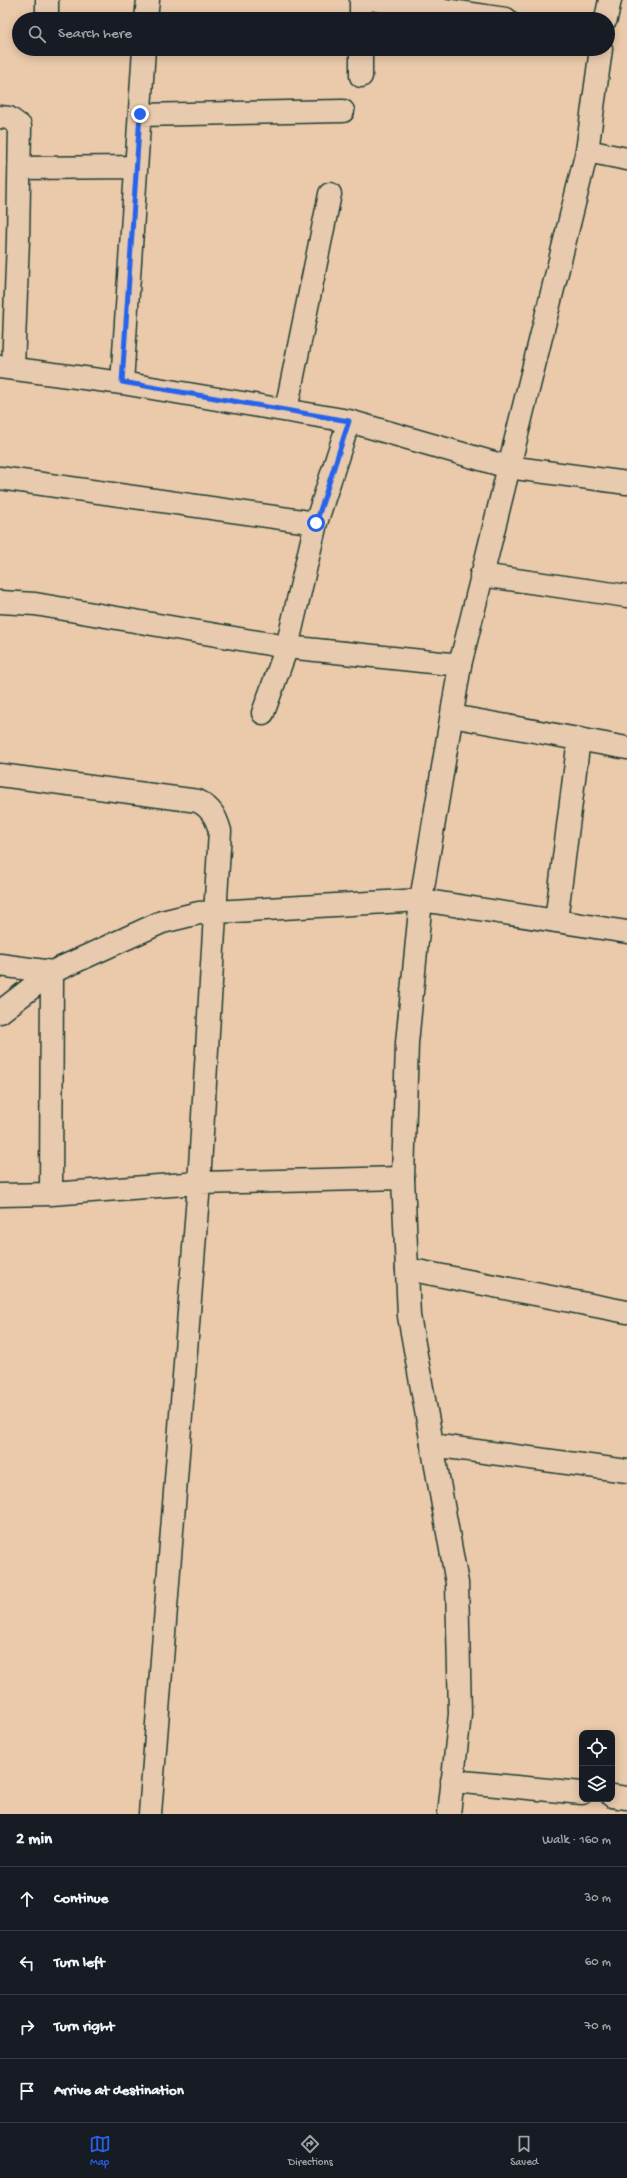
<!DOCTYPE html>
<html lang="en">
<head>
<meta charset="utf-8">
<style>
  :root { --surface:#171b24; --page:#20242c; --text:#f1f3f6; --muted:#9ea1a6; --line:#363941; --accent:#2563eb }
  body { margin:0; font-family:"Gochi Hand",sans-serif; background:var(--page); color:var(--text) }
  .controls { position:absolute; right:12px; bottom:12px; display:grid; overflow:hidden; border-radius:8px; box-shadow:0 2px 10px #0003 }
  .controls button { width:36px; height:36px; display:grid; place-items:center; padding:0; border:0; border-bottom:1px solid var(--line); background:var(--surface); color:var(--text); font:20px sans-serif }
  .stop { position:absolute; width:12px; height:12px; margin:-9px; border:3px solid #2563eb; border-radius:50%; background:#fff }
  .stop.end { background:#2563eb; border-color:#fff; box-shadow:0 1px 4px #0008 }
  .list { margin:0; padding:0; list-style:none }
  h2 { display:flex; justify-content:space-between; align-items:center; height:52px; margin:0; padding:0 16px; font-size:17px }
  h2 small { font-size:13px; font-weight:400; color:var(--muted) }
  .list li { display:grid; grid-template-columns:26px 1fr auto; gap:12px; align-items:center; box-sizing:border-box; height:64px; padding:0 16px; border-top:1px solid var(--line) }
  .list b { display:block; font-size:15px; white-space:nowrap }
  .list em { font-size:13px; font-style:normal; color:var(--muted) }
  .icon { flex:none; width:22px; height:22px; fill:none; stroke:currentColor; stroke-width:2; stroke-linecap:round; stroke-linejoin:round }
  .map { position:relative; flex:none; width:627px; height:1814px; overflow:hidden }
  .search { position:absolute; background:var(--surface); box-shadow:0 2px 10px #0003; left:12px; right:12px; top:12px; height:44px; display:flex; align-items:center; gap:10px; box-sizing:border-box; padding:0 14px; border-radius:22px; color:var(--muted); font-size:15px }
  .sheet { height:308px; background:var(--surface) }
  nav { display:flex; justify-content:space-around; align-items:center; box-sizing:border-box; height:56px; border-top:1px solid var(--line); background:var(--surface); font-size:11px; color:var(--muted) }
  nav a { display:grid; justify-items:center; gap:2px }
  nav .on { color:var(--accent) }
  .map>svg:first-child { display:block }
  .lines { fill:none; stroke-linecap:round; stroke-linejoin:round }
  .minor-casing { stroke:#1f3d34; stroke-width:25 }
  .major-casing { stroke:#1f3d34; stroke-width:25 }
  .minor { stroke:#e8caae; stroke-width:22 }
  .major { stroke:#e8caae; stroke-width:22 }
  .route { stroke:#2563eb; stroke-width:5 }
</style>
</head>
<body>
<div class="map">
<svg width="627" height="1814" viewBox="0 0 627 1814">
  <rect width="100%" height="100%" fill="#eacaaa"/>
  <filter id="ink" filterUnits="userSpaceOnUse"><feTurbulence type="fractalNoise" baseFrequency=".025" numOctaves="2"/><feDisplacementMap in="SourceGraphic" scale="8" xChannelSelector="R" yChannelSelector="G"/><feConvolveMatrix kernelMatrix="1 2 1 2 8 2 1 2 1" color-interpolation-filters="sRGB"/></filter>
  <g filter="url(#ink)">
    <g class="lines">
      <g class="minor-casing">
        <path id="minor" d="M47,0V19
          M361,0V19
          M376,0L506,19
          M146,19L148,0
          M361,49V76
          M140,115L343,111
          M0,117L9,118L20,126L18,240L13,368
          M587,151L627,159
          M20,168L136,167
          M0,367L122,383L349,421L508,467L627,483
          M122,383L144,49
          M286,410L330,194
          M0,478L316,523L349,421
          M481,575L627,596
          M0,602L35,604L287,647L316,523
          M263,713L287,647L460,665
          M452,716L627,748
          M0,775L198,801C212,809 216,817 220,831L199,1183L150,1814
          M556,921L579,739
          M0,965L52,972L162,922L199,913L421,900L627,932
          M0,1012L52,972L51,1194
          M0,1195L51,1194L199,1183L403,1178
          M407,1269L627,1312
          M432,1445L627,1471
          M452,1781L582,1793
          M612,1796L627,1798"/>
      </g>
      <g class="major-casing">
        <path id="major" d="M606,19L610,0
          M449,1814L460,1714L457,1583L409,1316L403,1178L407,1043L421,900L460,665L587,151L601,49"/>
      </g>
      <use href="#minor" class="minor"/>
      <use href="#major" class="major"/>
    </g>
  </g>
  <g class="lines" filter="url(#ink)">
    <path class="route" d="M140,114L122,382L349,421L316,523"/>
  </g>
</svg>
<div class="controls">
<button><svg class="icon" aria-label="locate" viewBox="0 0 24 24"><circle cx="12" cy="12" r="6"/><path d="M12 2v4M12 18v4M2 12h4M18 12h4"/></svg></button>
<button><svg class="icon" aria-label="layers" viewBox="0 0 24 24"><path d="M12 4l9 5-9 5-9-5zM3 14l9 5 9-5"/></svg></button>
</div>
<div class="stop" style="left:316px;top:523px"></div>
<div class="stop end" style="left:140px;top:114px"></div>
<div class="search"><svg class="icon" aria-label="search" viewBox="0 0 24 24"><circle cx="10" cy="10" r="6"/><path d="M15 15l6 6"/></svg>Search here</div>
</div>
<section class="sheet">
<h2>2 min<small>Walk · 160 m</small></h2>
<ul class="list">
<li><svg class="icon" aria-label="ahead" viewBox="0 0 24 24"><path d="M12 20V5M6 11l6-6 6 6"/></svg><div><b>Continue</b></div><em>30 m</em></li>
<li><svg class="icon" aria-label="left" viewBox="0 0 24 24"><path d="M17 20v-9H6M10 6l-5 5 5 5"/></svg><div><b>Turn left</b></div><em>60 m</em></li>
<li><svg class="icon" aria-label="right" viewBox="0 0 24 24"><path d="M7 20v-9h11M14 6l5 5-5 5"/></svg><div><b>Turn right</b></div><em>70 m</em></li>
<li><svg class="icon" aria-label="arrive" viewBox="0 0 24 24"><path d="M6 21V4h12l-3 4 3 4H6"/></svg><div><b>Arrive at destination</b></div></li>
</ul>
</section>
<nav>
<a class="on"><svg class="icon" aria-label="map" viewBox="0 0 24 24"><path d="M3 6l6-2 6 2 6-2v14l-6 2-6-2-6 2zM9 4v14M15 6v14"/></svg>Map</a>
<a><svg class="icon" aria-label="directions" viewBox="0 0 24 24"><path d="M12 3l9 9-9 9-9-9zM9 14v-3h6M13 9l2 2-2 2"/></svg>Directions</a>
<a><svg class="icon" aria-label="saved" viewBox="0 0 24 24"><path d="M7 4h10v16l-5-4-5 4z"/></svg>Saved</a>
</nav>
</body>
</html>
